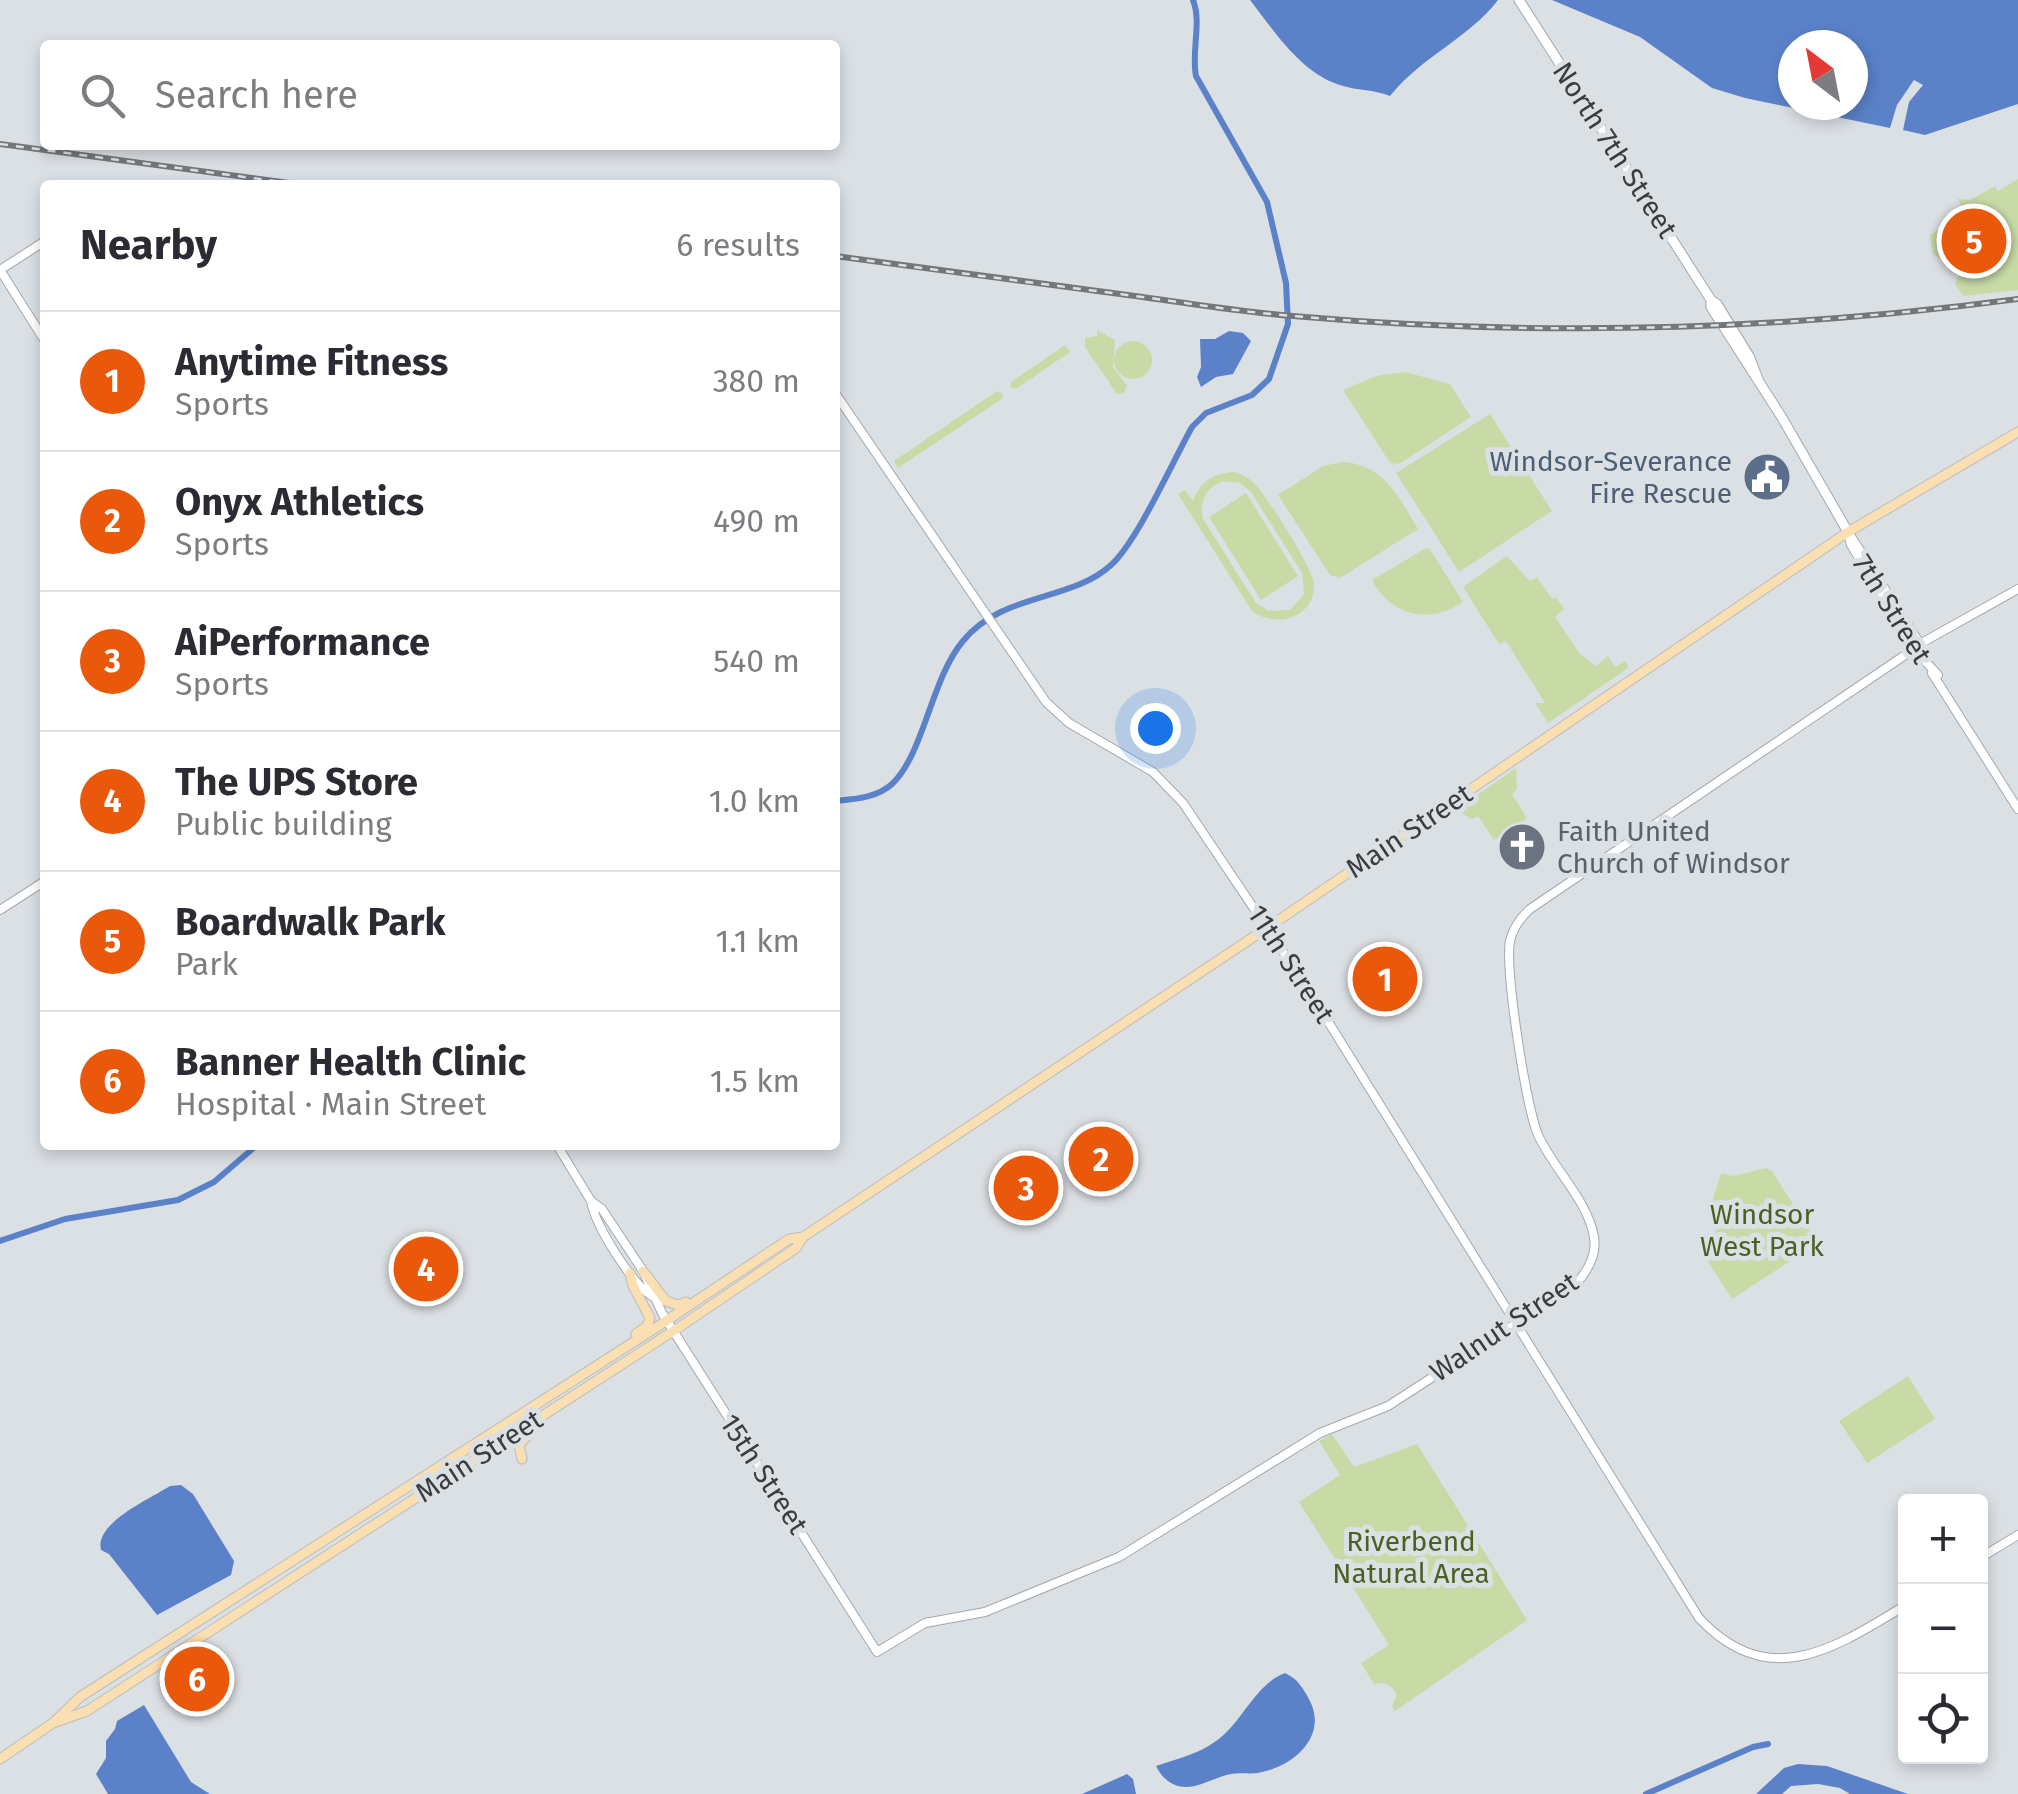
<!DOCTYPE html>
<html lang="en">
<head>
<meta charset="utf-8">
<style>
  :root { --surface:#fff; --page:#f2f2f3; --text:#2b2b33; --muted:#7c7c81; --line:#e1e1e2; --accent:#ea580c }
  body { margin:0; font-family:"Fira Sans",sans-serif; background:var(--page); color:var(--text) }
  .controls { position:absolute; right:30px; bottom:30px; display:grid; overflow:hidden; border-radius:10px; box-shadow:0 5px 15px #0003 }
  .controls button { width:90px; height:90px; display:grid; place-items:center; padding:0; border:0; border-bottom:2px solid var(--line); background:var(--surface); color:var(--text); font:50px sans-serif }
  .compass { position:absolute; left:1778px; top:30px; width:90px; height:90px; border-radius:50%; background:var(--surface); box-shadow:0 5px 15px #0003; rotate:328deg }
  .you { position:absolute; left:1155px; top:728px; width:35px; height:35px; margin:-25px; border:8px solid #fff; border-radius:50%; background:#1a73e8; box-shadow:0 0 0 15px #1a73e833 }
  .badge { display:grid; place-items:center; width:65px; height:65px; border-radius:50%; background:var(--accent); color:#fff; font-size:32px; font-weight:700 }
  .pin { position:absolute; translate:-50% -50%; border:5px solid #fff; box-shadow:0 2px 10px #0006 }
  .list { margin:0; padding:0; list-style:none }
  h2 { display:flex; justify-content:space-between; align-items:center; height:130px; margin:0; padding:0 40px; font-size:42px }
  h2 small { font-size:32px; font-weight:400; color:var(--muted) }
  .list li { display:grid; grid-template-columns:65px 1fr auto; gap:30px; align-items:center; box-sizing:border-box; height:140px; padding:0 40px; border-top:2px solid var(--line) }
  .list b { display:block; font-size:38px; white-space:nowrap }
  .list p { margin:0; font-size:32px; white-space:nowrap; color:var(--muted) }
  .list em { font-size:32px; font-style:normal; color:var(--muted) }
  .icon { flex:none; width:55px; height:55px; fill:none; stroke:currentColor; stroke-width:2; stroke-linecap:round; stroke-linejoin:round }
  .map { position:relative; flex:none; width:2018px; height:1794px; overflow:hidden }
  .search { position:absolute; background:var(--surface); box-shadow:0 5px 15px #0003; left:40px; top:40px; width:800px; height:110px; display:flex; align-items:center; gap:25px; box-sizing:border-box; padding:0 35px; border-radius:10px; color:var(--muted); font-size:38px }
  .panel { position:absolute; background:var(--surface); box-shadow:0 5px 15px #0003; left:40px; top:180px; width:800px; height:970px; border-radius:10px }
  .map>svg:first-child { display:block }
  .green { fill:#c8dba7; fill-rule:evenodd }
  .water { fill:#5b82c9; fill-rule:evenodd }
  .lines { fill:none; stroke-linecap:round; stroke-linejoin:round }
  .canal { stroke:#5b82c9; stroke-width:6 }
  .tertiary-casing { stroke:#a3a8ad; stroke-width:10 }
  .secondary-casing { stroke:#a3a8ad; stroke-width:11 }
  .primary-casing { stroke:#bcbdbd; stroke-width:11 }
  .tertiary { stroke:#fff; stroke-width:8 }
  .secondary { stroke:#fff; stroke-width:9 }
  .primary { stroke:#f9dfb2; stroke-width:9 }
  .rail-casing { stroke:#74777a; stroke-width:6 }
  .rail { stroke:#dbe0e5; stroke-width:2.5; stroke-dasharray:8; stroke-linecap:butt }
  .labels { text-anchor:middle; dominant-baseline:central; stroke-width:10; stroke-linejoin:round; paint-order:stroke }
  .street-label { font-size:28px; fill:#3a3c3e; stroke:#dbe0e5 }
  .service-label { font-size:28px; fill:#4e5e75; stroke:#dbe0e5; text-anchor:end }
  .worship-label { font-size:28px; fill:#5b616d; stroke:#dbe0e5; text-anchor:start }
  .park-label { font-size:28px; fill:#4d6024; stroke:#dbe0e5 }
</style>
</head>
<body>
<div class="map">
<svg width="2018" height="1794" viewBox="0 0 2018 1794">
  <rect width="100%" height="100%" fill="#dbe0e5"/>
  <path class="green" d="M2018,179V290L1963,296L1955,284L1960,271L1933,254L1930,235L1964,212L1958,199L1970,200L1995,186L1998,191Z
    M1097,330L1115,340L1113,367L1127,386L1124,393L1117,394L1085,347V338L1097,336Z
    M1114 360a19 19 0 1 1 38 0a19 19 0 1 1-38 0Z
    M1065,345L1070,352L1016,389L1010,387L1011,382Z
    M1405,372L1450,384L1471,417L1399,464L1390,463L1343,390L1376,376Z
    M997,391L1003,394L1002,399L898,468L894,461Z
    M1490,414L1552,511L1459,572L1396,473Z
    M1342,462C1384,464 1399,497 1418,529L1340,578L1330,575L1278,495L1323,466Z
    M1234,472C1241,474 1248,477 1254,483C1267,496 1312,567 1314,583C1316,618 1276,629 1252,611L1178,494L1185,490L1193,501C1200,482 1213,473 1234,472ZM1224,481L1240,483L1251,492L1302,573L1304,594L1290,610L1269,611L1256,603L1203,519C1199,501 1206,487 1224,481Z
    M1246,493L1298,576L1261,600L1209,517Z
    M1426,548L1430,549L1463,602C1430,625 1391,616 1372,580Z
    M1507,556L1530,581L1537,577L1552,599L1556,597L1564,609L1555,617L1580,654L1596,666L1608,656L1615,667L1625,661L1628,665L1627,669L1548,723L1535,703H1545L1506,641L1499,644L1463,587Z
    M1516,768L1517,790L1512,794L1527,818L1494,840L1478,816L1472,819L1456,810Z
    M1766,1168L1772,1171L1818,1243L1732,1299L1699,1248L1724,1222L1711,1205L1721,1173L1733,1176Z
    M1908,1376L1935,1419L1867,1463L1839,1421Z
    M1332,1434L1354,1467L1417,1444L1527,1620L1395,1711L1392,1706L1397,1695C1391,1684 1386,1682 1374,1684L1361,1663L1389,1645L1299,1502L1340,1475L1319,1441Z"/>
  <path class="water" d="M1250,0H1498C1469,38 1421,57 1390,96C1372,89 1360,91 1343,86C1302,75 1275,32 1250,0Z
    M1552,0H2018V104L1925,135L1903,130L1909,102L1923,85L1914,80L1897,105L1890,128L1745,98L1712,88L1640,37ZM1793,45H1853V105H1793Z
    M1229,331L1243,333L1251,341L1233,374L1216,377L1201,387L1197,377L1201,367L1200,339H1215Z
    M181,1485L193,1494L234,1561L231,1575L157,1615L109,1554L101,1550C94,1523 150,1499 170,1486Z
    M1285,1673C1298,1679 1303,1688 1310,1701C1327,1735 1296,1765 1262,1772C1252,1775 1241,1772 1231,1774C1214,1777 1195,1791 1178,1786C1169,1784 1160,1775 1156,1766C1176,1759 1199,1754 1216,1741C1243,1722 1254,1685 1285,1673Z
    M144,1705L191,1782L210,1794H108L96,1774L106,1758V1741L115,1729L117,1721Z
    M1798,1764L1827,1766L1908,1794H1850L1840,1788L1818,1784L1791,1786L1782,1794H1756L1784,1768Z
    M1127,1774L1133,1779L1136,1794H1082Z"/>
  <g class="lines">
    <path class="canal" d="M835,801C854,799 877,798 892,784C924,754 931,679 963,641C1003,592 1071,602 1111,565C1137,542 1173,461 1192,427L1206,413L1252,395L1269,379L1288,324L1286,283L1267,202L1196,76C1191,52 1202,22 1193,0
      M0,1241L65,1219L178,1200L214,1182L257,1145
      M1646,1794L1753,1747L1768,1744"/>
    <g class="tertiary-casing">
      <path id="tertiary" d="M0,270L45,341
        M0,270L45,241
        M835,393L1046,702L1069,723L1153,772L1183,803L1306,986L1699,1618C1769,1693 1835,1648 1906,1605
        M1848,532L1851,545L1915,650
        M1850,535L1926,653
        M1918,645L2018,589
        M1932,673L2018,809
        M0,910L45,881
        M557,1145L591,1201L602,1209L643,1271L662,1313L877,1652L925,1623L985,1612L1119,1557L1320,1433L1388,1406L1575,1285C1587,1272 1597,1255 1594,1237C1588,1201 1554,1169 1539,1137C1526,1109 1505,971 1510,941C1513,928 1520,918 1530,909L1914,649L1938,675
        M591,1201C595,1225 631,1283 652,1296
        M1980,1558L2018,1535"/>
    </g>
    <g class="secondary-casing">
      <path id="secondary" d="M1519,0L1711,300L1717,304L1749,356L1758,379
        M1711,300V307L1781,416L1848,532"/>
    </g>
    <g class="primary-casing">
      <path id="primary" d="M643,1271L666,1301L678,1305L686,1302
        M630,1273L633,1286L650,1318L647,1326L636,1334
        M522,1459L519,1445L537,1425
        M53,1723L87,1711L681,1326L796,1248L803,1237L1276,922L1848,532L2018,432
        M0,1759L53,1723L80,1697L657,1327L789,1239L803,1237"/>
    </g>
    <use href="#tertiary" class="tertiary"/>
    <use href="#secondary" class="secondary"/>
    <use href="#primary" class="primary"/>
    <g class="rail-casing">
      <path id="rail" d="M0,144L304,185
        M835,256C935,270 1035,283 1135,296C1188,303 1240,312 1293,316C1535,337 1777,331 2018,299"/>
    </g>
    <use href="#rail" class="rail"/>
  </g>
  <defs>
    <g id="civic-disc" transform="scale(2.5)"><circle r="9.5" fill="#5c6f8a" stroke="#dbe0e5"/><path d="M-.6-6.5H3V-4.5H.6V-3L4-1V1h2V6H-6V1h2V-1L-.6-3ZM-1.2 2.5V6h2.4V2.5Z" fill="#fff"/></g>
    <g id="church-disc" transform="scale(2.5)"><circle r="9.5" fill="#6b7280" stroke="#dbe0e5"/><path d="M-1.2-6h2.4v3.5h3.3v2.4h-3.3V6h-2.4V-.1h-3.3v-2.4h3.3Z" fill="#fff"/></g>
  </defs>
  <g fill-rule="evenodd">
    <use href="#civic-disc" x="1767" y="477"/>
    <use href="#church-disc" x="1522" y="847"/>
  </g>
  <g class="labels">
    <g class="street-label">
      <text transform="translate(1615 150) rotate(57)">North 7th Street</text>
      <text transform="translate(1892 609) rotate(58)">7th Street</text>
      <text transform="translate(1409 831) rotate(-34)">Main Street</text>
      <text transform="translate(1291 964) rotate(57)">11th Street</text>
      <text transform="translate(1504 1327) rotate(-34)">Walnut Street</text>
      <text transform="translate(479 1456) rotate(-33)">Main Street</text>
      <text transform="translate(764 1474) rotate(57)">15th Street</text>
    </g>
    <g class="service-label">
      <text x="1732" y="461">Windsor-Severance<tspan x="1732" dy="32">Fire Rescue</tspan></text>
    </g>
    <g class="worship-label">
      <text x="1557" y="831">Faith United<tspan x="1557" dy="32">Church of Windsor</tspan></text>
    </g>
    <g class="park-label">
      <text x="1762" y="1214">Windsor<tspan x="1762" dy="32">West Park</tspan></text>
      <text x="1411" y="1541">Riverbend<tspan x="1411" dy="32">Natural Area</tspan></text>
    </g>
  </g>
</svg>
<div class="controls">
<button>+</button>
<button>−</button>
<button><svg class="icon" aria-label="locate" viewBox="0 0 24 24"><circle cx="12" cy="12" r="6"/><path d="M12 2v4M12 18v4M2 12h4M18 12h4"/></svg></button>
</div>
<svg class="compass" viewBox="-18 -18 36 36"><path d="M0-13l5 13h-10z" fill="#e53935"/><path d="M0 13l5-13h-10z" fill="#7c7c81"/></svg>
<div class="you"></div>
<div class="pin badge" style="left:1385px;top:979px">1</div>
<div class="pin badge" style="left:1101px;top:1159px">2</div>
<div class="pin badge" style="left:1026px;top:1188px">3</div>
<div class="pin badge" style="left:426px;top:1269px">4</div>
<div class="pin badge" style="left:1974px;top:241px">5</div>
<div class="pin badge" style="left:197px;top:1679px">6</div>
<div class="search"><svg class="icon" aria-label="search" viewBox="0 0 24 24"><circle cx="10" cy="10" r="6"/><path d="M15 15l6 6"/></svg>Search here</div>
<section class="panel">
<h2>Nearby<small>6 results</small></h2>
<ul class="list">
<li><span class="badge">1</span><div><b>Anytime Fitness</b><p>Sports</p></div><em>380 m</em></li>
<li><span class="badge">2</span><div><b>Onyx Athletics</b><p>Sports</p></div><em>490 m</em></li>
<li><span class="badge">3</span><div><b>AiPerformance</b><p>Sports</p></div><em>540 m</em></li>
<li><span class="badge">4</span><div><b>The UPS Store</b><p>Public building</p></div><em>1.0 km</em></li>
<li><span class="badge">5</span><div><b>Boardwalk Park</b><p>Park</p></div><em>1.1 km</em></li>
<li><span class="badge">6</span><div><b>Banner Health Clinic</b><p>Hospital · Main Street</p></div><em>1.5 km</em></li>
</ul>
</section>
</div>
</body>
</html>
